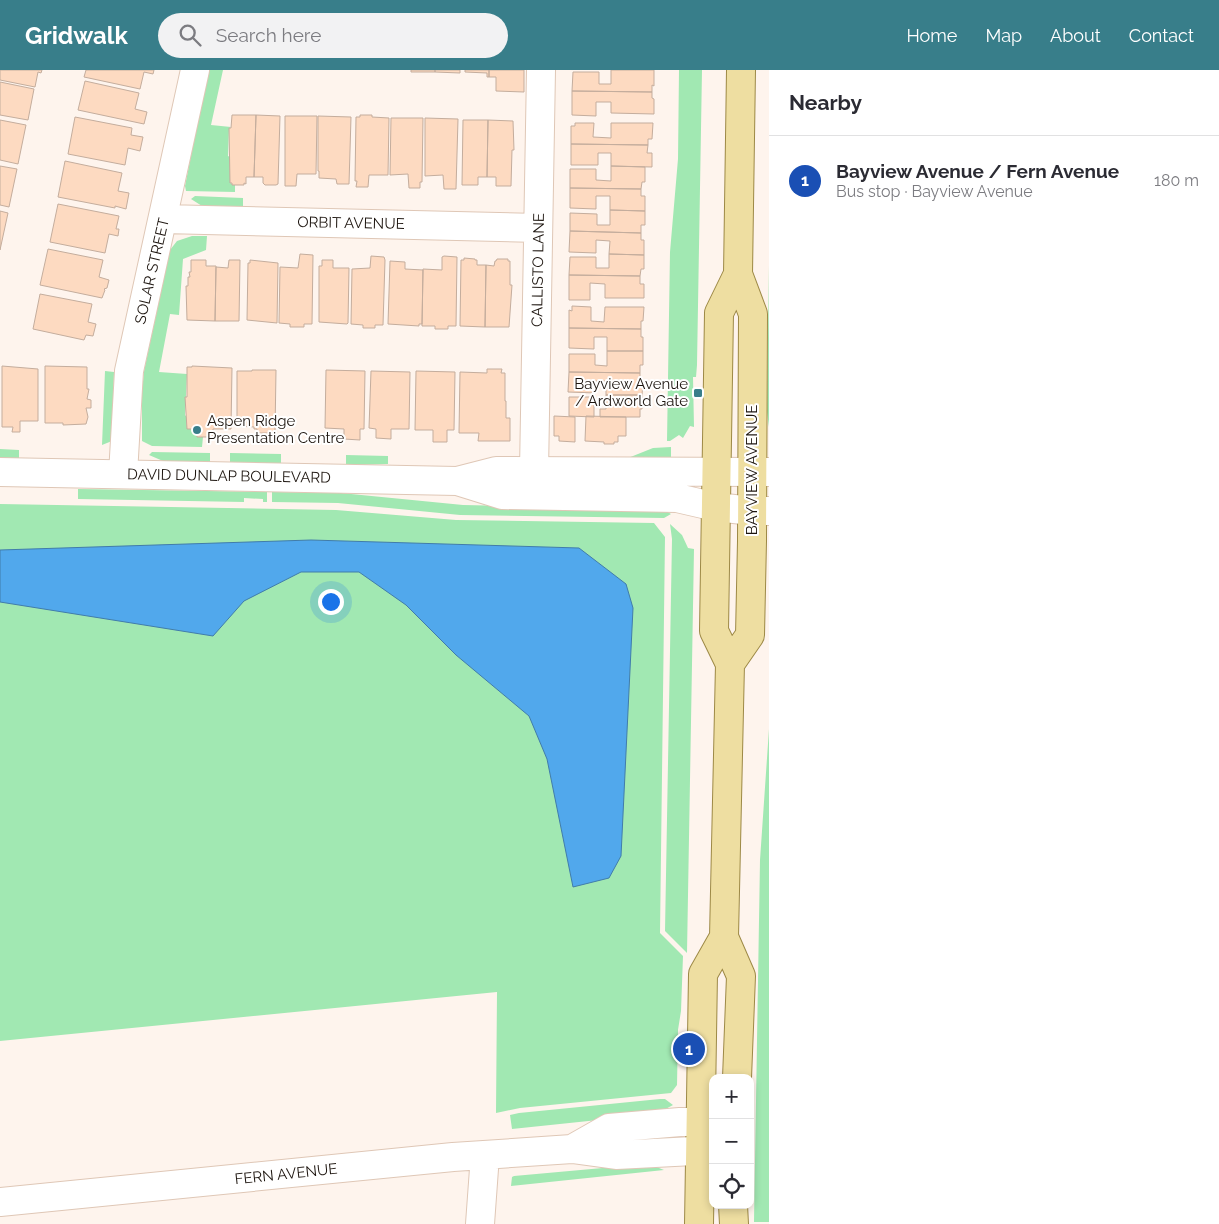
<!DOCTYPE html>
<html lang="en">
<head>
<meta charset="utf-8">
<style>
  :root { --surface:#fff; --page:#f2f2f3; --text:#2b2b33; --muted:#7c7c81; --line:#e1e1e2; --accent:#387e8a }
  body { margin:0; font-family:Raleway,sans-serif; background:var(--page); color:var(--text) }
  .controls { position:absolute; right:15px; bottom:15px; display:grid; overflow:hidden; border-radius:10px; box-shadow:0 2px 8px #0003 }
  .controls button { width:45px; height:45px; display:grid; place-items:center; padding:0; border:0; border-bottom:1px solid var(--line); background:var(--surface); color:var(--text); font:25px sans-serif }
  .you { position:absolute; left:330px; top:531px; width:18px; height:18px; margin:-12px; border:4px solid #fff; border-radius:50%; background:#1a73e8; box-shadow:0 0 0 8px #1a73e833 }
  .badge { display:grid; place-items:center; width:32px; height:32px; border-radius:50%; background:var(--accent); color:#fff; font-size:16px; font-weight:700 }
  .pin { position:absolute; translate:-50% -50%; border:2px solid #fff; box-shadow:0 1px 5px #0006 }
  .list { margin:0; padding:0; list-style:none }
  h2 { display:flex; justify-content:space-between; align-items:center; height:65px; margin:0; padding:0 20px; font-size:21px }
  h2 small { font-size:16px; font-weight:400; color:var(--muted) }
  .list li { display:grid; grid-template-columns:32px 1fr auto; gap:15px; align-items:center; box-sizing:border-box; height:90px; padding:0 20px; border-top:1px solid var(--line) }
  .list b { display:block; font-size:19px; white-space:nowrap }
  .list p { margin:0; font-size:16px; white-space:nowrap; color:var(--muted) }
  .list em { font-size:16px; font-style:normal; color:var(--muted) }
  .icon { flex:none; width:28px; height:28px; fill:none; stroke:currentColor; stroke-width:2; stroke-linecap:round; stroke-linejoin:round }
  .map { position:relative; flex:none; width:769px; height:1154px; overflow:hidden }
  header { display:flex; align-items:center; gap:30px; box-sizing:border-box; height:70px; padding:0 25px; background:var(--accent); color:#fff }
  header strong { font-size:24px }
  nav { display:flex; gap:28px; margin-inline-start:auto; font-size:18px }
  .search { width:350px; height:45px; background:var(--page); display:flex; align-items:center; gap:12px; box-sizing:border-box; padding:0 18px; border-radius:28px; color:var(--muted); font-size:19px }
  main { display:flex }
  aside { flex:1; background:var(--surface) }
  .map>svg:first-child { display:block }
  .green { fill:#a1e8b2 }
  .water { fill:#51a8ec; stroke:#417caa }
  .building { fill:#fddac1; stroke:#c4ad9d }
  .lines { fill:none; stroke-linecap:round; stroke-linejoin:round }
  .minor-casing { stroke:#dfc7b6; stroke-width:30 }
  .major-casing { stroke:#9d8946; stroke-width:30 }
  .minor { stroke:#fff; stroke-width:28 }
  .major { stroke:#eedea1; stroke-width:28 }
  .poi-dot { fill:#387e8a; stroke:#fff; stroke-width:2 }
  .labels { text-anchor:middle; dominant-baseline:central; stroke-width:4; stroke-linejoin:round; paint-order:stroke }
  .street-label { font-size:15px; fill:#1d150f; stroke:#fff }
  .poi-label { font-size:15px; fill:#1d150f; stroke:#fff; text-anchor:end }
</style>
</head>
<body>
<header>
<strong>Gridwalk</strong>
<div class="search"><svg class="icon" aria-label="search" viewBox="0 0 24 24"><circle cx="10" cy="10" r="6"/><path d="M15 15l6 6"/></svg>Search here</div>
<nav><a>Home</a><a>Map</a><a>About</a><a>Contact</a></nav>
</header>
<main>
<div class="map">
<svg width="769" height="1154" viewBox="0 0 769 1154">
  <rect width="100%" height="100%" fill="#fef4ed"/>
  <path class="green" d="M208,0H223L211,55L231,57L229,58L228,86L230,87V113L235,115V122L186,121L185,116Z
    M679,0H702L697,295L696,307H693L694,357L690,356L683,368L679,365L670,371H667L670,182L678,89Z
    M195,126L243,128V137L202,136L191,129Z
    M192,166H207L206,180L183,189L179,245L170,244L159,302L187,304L185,345L197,359V367H203L202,377L152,376L142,371V322L144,301L170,180L177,171Z
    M769,195V357L767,342Z
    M105,301L114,302L112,371L102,375Z
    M671,377V387L652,391L555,390L560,387L628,388L653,378Z
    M0,379L19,380V389H0Z
    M152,382L210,383V392L163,391L149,385Z
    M230,383L281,384V394L230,393Z
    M346,385L388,386V394L346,395Z
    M78,419L267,422V432H263V429L244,428V432L78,429Z
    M272,422L341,423L463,435L604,438L666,441L671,444L664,448L460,445L338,433L272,432Z
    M0,434L336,440L456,450L654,453L665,467L660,863L683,886L681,941L678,960L677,1015L671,1023L520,1038L496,1043L497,922L0,971Z
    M670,454L682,465L688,478L694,479L687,883L665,861L672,469Z
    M769,659V1152H754L760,790Z
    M660,1029H665L673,1035L660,1042L646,1045L512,1059L510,1045L519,1043Z
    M636,1095L654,1096L664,1100L511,1116L512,1107L514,1106Z"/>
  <path class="water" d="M311,470L579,478L626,514L633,538L621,786L609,808L573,817L547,689L529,646L456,585L406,535L359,502H301L244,531L213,566L0,532V480Z"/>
  <path class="building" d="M0,0H42L41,3L38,2L35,17L0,10Z
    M86,0H154L153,4L144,2L140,19L84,7Z
    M411,0H435V2H411Z
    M435,0H460V3L435,2Z
    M465,0H489V7H487V3L465,2Z
    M489,0H524V22L496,21V7H489Z
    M611,0H654V16L652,15V22L572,21L573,2H599V14H611Z
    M85,11L139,23L135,39L147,42L144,54L78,40Z
    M0,12L34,19L28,50L0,45Z
    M572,21L652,22V28L654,29V44L611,43V32H596V46L572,45Z
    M232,45H256L254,107H246V114L244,113V115H232V113H230L229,58H231Z
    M256,45L280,46L278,114L276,115H265L263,113V107H254Z
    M360,45H372V47L389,48L388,105H369L368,117H356L357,111H355L356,47H360Z
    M285,46H317L316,104H297L296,116H285Z
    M318,46L351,47L349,114H337L336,109L319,108V101H318Z
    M75,47L132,58L131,65L143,67L140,81L128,78L125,95L68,84Z
    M391,48H423L422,112H420V118H409L408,104L390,105Z
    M425,48L458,49L456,119H444L443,105L425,106Z
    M0,50L26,55L18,94L0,90Z
    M463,50H488L487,107H478V115H462Z
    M488,50L513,51L514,80H512L511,116H496V107H487Z
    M575,53H594L593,67L611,68V53H653L652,69H648V75L571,74V56H575Z
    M571,74L648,75L647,83H652V97L611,96V83H598V95H571Z
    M65,91L122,103L118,121L129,123L126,139L115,136V138L58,127Z
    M0,96L17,99L9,137L0,135Z
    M611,96L645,97V112H642L641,119L570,118V99H596V110L611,111Z
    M570,118L641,119V126H645V141L610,140V126H596V139L570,138Z
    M58,134L119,146L116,159H119L118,166L109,164L105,183L50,172Z
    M610,140L645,141V155H641V163L570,161V143L597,144V155H610Z
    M0,141L8,143L0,180Z
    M570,161L641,163V170H644V185L609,184L610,171L596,170V183L569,182Z
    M48,179L103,190L99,207L109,210L107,218L104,219L105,220L102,228L40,215Z
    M300,184L313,185L312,254H304V257H290V254L279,253L280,197L298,198Z
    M609,184L644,185V199H641L640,206L569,205L570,187H596V198H609Z
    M371,186L384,187L385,190L383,255H375V258H363V255L351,254L352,199L370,198Z
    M444,186L457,187L456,256H448V259H435V256H422L423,199L442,200V187Z
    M464,188L475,189V190H477V195H486L485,257L460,256L461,190H464Z
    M497,189H508V191H510V215H512L509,257H485L486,195L494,196L495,191H496Z
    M191,190H206V196H216L215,251L187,250L186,216H188V207H190L189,202H191Z
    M229,190H240L239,251H215L216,197L228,198Z
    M250,190L278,193L277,253L247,250L248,193H250Z
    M322,190H333V198H349L348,253L347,254L319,252V196H322Z
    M390,191L405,192V199L423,200L422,254H419V256L388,254Z
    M569,205L640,206V214H644V228H605V214L590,213V230H569Z
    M40,224L92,234L88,252L96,254L93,266L86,265L84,270L33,259Z
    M572,236L591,237V251L604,252L605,237H644L643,251H641V259L569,258V240L572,241Z
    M569,258L641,259V267H643V281H607V267H594V279L569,278Z
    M607,281H643V295H640V303L569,302V284H595V295L607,296Z
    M2,296L38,299V351H20V362H12L13,357H2Z
    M45,296L87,297V319H89L87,329L91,330V338H86L88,347L86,354L63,355V353H45Z
    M192,296L232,298L231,359H213V367H197V359H187L185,327H187V297H192Z
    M487,299H502L501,303H505V331H506V348H510V371H478L479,363H459L460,302L487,303Z
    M252,300H276L275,363H257V359H254V357L237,356V301H252Z
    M326,300L365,301L364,359H360V370L344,369V359L325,358Z
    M371,301L410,302L409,359H391V369L376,368V359L369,358Z
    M416,301L455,302L454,360H447V372H433V360H415Z
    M569,302L640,303V311L643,312L642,325H606V311H595V323L568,322Z
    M606,325H642V339H640V347H600V339H606Z
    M569,327H594V347L569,346Z
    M554,346L575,347V372L559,371V366H554Z
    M586,346L626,347V366H618V372H614V374H604V372L585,371Z"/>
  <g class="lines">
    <g class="minor-casing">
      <path id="minor" d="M164,149L538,158
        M534,401L541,0
        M0,402L457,411L502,425L677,428L716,437L752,441H769
        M123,404L129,301L195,0
        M457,411L496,401L769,402
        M572,1079L609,1058L680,1052H713
        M0,1132L453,1087L572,1079L616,1085L713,1080
        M480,1154L485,1085"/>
    </g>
    <g class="major-casing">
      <path id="major" d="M730,594L750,565L752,471L753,244L738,204L741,0
        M737,1008L741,906L724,867L730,594L714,561L719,243L738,204
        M733,1135L734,1154
        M699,1154L703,904L724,867"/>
    </g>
    <use href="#minor" class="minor"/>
    <use href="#major" class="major"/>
  </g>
  <g class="poi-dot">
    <rect x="693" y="318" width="10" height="10" rx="2.5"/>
    <circle cx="197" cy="360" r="5"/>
  </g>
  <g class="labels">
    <g class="street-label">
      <text transform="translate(351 153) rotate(1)">ORBIT AVENUE</text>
      <text transform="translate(538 200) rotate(-89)">CALLISTO LANE</text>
      <text transform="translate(152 201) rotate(-77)">SOLAR STREET</text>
      <text transform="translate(752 400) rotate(-90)">BAYVIEW AVENUE</text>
      <text transform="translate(229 406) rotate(1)">DAVID DUNLAP BOULEVARD</text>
      <text transform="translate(286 1104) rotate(-6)">FERN AVENUE</text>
    </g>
    <g class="poi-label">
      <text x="688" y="314">Bayview Avenue<tspan x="688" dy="17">/ Ardworld Gate</tspan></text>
      <text x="207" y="351" text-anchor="start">Aspen Ridge<tspan x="207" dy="17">Presentation Centre</tspan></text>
    </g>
  </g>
</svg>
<div class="controls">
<button>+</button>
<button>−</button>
<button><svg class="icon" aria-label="locate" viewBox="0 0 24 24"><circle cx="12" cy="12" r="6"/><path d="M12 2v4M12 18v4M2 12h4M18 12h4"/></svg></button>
</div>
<div class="you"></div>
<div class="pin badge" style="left:689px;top:979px;background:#1a4fb4">1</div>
</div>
<aside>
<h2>Nearby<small></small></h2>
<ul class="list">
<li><span class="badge" style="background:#1a4fb4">1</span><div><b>Bayview Avenue / Fern Avenue</b><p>Bus stop · Bayview Avenue</p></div><em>180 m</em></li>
</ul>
</aside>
</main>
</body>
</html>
